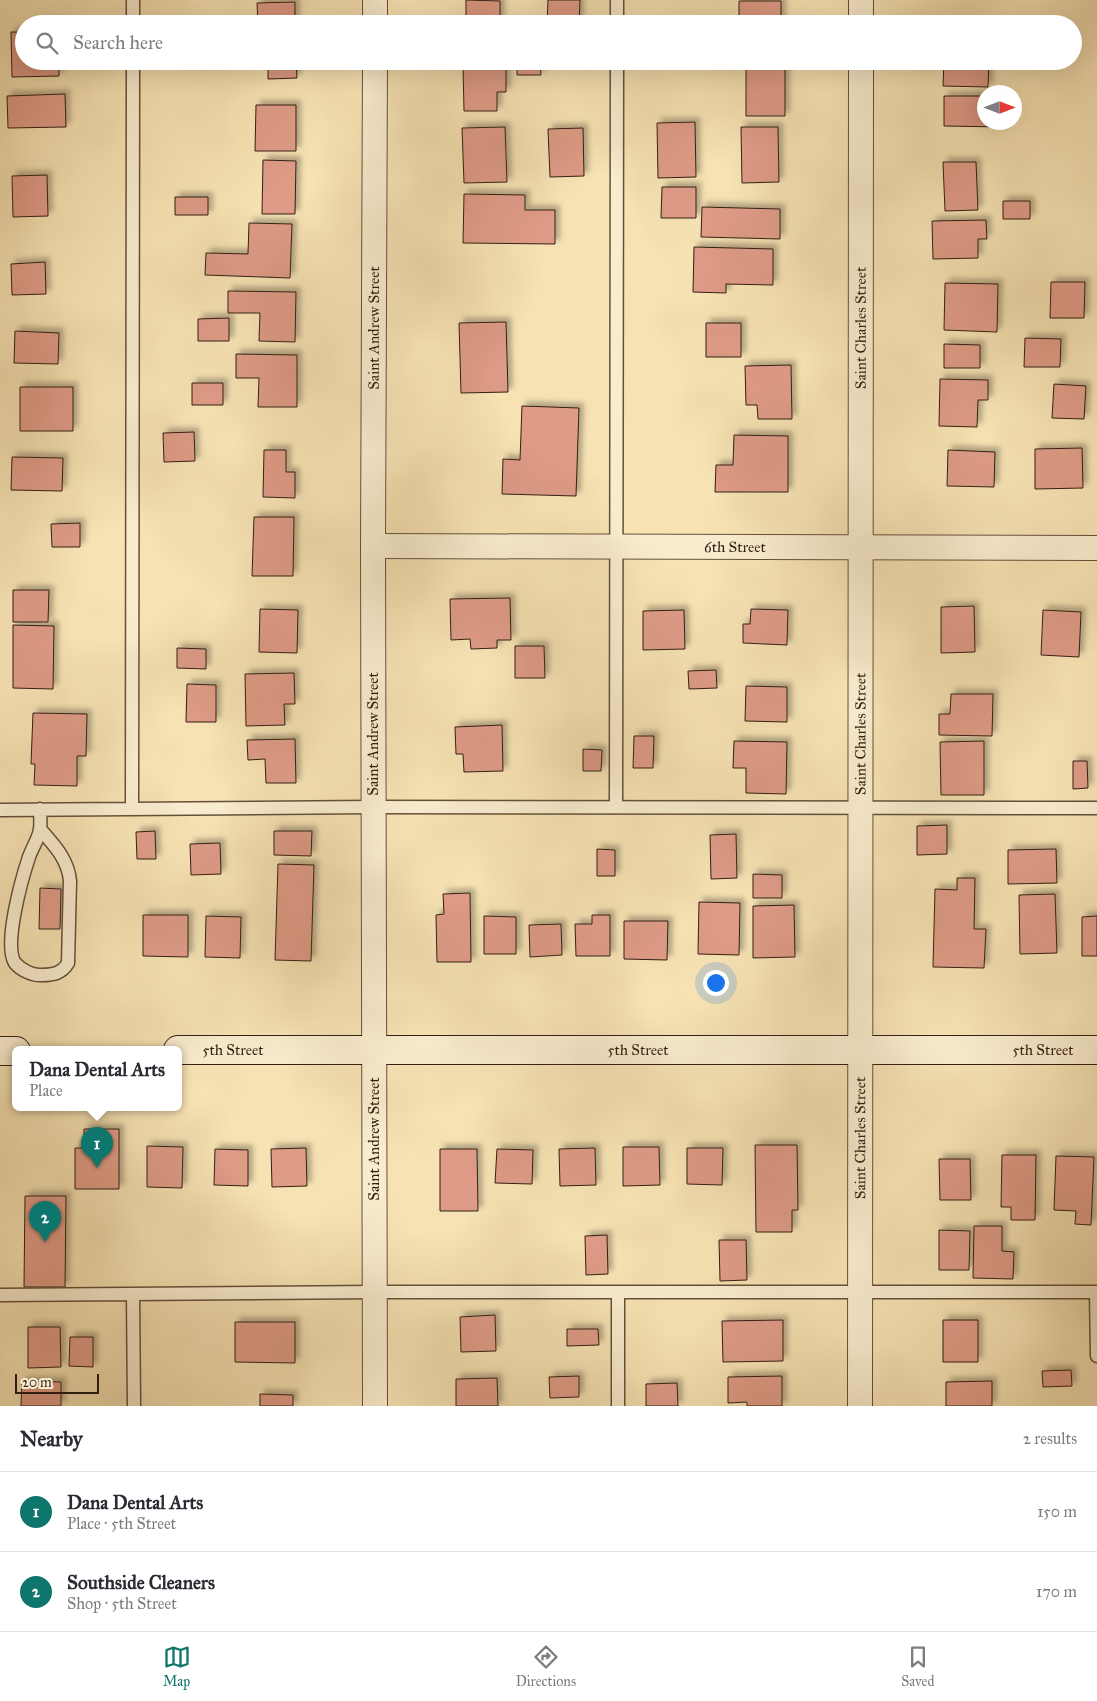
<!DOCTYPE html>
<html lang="en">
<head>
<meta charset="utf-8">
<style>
  :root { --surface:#fff; --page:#f7f7f7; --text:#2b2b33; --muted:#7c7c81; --line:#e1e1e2; --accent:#0f766e }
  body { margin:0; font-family:"IM FELL Great Primer",serif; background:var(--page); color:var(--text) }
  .compass { position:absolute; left:977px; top:85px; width:45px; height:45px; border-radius:50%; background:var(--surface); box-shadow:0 5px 20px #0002; rotate:90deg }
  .scale { position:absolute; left:15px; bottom:12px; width:84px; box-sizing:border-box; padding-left:5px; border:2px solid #331f12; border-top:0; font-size:14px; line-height:18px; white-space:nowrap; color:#331f12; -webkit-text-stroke:4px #f9ecce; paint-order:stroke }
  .you { position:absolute; left:715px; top:982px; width:18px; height:18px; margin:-12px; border:4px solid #fff; border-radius:50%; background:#1a73e8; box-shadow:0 0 0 8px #1a73e833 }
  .badge { display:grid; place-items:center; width:32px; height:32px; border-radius:50%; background:var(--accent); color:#fff; font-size:16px; font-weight:700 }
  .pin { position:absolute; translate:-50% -41px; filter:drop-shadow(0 1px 2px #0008) }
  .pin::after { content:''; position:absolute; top:26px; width:18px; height:15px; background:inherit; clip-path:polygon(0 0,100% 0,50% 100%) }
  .popup { position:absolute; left:12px; top:1046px; width:170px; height:65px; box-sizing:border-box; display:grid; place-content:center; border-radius:8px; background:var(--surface); filter:drop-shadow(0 1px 4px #0005); font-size:16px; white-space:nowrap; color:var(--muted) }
  .popup b { font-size:19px; color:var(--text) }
  .popup::after { content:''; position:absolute; left:50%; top:100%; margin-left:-10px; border:10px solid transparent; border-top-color:var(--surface) }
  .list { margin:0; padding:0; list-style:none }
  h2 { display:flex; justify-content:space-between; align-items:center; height:65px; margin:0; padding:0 20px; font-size:21px }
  h2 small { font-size:16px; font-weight:400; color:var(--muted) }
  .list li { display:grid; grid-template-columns:32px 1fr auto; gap:15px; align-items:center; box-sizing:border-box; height:80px; padding:0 20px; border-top:1px solid var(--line) }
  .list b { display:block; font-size:19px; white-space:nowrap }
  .list p { margin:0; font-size:16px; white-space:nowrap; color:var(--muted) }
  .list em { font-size:16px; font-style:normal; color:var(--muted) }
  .icon { flex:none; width:28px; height:28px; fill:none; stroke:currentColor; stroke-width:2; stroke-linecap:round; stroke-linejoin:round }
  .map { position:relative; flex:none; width:1097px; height:1406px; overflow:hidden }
  .search { position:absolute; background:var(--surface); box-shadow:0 5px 20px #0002; left:15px; right:15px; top:15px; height:55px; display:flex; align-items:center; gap:12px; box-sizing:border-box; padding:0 18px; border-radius:28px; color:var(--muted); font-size:19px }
  .sheet { height:225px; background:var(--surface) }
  nav { display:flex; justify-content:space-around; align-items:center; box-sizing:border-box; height:70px; border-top:1px solid var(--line); background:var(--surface); font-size:14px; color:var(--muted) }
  nav a { display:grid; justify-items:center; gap:2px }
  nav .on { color:var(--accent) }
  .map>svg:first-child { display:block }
  .building { fill:#de9b86; stroke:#331f12; filter:url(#shadow) }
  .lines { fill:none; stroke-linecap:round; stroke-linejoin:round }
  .lane-casing { stroke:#64503a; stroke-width:15 }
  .street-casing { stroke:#64503a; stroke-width:26 }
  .secondary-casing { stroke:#331f12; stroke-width:30 }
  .lane { stroke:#f9ecce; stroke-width:12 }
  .street { stroke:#f9ecce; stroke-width:24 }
  .secondary { stroke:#f9ecce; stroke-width:28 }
  .labels { text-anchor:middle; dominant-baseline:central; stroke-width:4; stroke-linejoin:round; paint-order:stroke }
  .street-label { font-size:15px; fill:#331f12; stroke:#f9ecce }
</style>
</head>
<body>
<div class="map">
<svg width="1097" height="1406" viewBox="0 0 1097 1406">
  <defs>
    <filter id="shadow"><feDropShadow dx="4.5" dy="-4.5" stdDeviation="2.5" flood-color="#0004"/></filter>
  </defs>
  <rect width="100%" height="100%" fill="#f6e2b3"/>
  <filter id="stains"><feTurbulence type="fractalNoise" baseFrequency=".004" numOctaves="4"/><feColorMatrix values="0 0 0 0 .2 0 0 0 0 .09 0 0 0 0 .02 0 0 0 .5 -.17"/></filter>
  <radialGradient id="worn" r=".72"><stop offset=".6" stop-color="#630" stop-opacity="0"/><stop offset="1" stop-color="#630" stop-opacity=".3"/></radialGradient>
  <path class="building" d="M466,0L500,1V24H466Z
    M548,0H580L579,24H547Z
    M739,1H781V24H739Z
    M295,2V24H258L257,3Z
    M11,32H24V61H59V76L12,77Z
    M241,61H296L297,78L268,79V65L241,66Z
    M517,61H540L541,75H517Z
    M944,61H989L988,87L943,86Z
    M506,64V92H497V111H464L463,65Z
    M746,64L785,65V116H746Z
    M65,94L66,127L8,128L7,96Z
    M944,96H984V122H1004V127L944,126Z
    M256,105H296V151H255Z
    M695,122L696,177L658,178L657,123Z
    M505,127L507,182L464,183L462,128Z
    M741,127H778L779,182L742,183Z
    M583,128L584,176L550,177L548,129Z
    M263,160L296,161L295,214H262Z
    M943,162H976L978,210L945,211Z
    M47,175L48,216L13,217L12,176Z
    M662,187H696V218H661Z
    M464,194L525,195V210H555V244L463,243Z
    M175,197H208V215H175Z
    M1003,201H1030V219H1003Z
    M702,207L780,209V239L701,237Z
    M986,220L987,239H978V258L933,259L932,221Z
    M249,223L292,224L290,278L205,275L206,253L248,254Z
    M694,247L773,249V285L726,284V293L693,292Z
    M45,262L46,294L12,295L11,264Z
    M1051,282H1085L1084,318H1050Z
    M945,283L998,284L997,332L944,330Z
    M228,291L296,292L295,342L259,341L260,313H228Z
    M229,318V341H198V319Z
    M506,322L508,392L461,393L459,323Z
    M706,323H741V357H706Z
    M15,331L59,333L58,364L14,363Z
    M1025,338L1061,339L1060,367H1024Z
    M944,344L980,345V368H944Z
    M236,354L297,355V407H258L259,378H236Z
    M791,365L792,419H758L757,405H746L745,366Z
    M940,379L988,380V400H978L977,427L939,426Z
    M192,383H223V405H192Z
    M1054,384L1086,386L1084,419L1052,418Z
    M20,387H73V431H20Z
    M522,406L579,408L576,496L502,494L503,459L520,460Z
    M194,432L195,461L164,462L163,433Z
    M734,435L788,436V492H715L716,465H733Z
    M1082,448L1083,488L1035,489V449Z
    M264,450H286V472H295V498L263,497Z
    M948,450L995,452L994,487L947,486Z
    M12,457L63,458L62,491L11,490Z
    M254,517H294L293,576H252Z
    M80,523V547H52L51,524Z
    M13,590H49L48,622H13Z
    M510,598L511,640H497V648L471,649L470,639L451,640L450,599Z
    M974,606L975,652L941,653V607Z
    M260,609L298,610L297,653L259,652Z
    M751,609L788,610L787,645L743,643V624H750Z
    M684,610L685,649L643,650V611Z
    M1043,610L1081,612L1079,657L1041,655Z
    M13,625L54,626L53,689L13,688Z
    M515,646H544L545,678H515Z
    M177,648L206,649V669L177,668Z
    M716,670L717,688L689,689L688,671Z
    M294,673L295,704H284L285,725L246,726L245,674Z
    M187,684L216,685V722H186Z
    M746,686L787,687V722L745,721Z
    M951,694H993L992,736L939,735V714H950Z
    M33,713L87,714L86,756H77V786L34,785L35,764H31Z
    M502,725L503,771L464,772L463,754H456L455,727Z
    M634,736H654L653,768H633Z
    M295,739L296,783H266L265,759L248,760L247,740Z
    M734,741L787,742L786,794L746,793V768H733Z
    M984,741V795H941L940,742Z
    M583,749L602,750L601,771H583Z
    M1073,761H1087L1088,788L1073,789Z
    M947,825V854L917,855V826Z
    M155,831L156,859H137L136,832Z
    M274,831H312L311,856L274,855Z
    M736,834L737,878L711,879L710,835Z
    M220,843L221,874L191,875L190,844Z
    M597,849L615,850V876H597Z
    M1056,849L1057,883L1008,884V850Z
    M278,864L314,865L311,961L275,960Z
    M753,874L782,875V898H753Z
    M957,878H975L974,929H986L984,968L933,967L935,889L957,890Z
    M40,888L61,889L60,929H39Z
    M470,893L471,962H437L436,915L444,914L443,894Z
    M1055,894L1057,953L1020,954L1019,895Z
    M699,902L740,903L739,955L698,954Z
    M794,905L795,957L753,958V906Z
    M143,915H188V957L143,956Z
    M592,915H610V956H576L575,924H592Z
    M206,916L241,917L240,958L205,957Z
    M484,916L516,917V954H484Z
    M1097,916V956H1082V917Z
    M624,921H668L667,960L624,959Z
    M561,924L562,955L530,957L529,925Z
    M84,1129H119V1189H75V1148H84Z
    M755,1145H797L798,1210H792V1232H756Z
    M147,1146L183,1147L182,1188L147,1187Z
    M623,1147H659L660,1185L623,1186Z
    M306,1148L307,1186L272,1187L271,1149Z
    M595,1148L596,1185L560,1186L559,1149Z
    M687,1148H723L722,1185L687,1184Z
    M215,1149L248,1150V1186L214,1185Z
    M440,1149H477L478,1211H440Z
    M497,1149L533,1150L532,1184L495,1183Z
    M1002,1155H1036L1035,1220H1011V1207H1001Z
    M1056,1156L1094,1157L1091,1225L1075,1224L1076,1211L1054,1210Z
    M939,1159H970L971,1200H940Z
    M25,1196H66L65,1287H24Z
    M974,1226H1002V1251L1014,1252L1013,1279L973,1278Z
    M939,1230L970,1231L969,1270H939Z
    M607,1235L608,1274L586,1275L585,1236Z
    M719,1240H746L747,1280L720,1281Z
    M495,1315L496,1351L461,1352L460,1317Z
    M783,1320V1361L723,1362L722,1321Z
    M943,1320H978V1362H943Z
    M235,1322H295V1363L235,1362Z
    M28,1327H60L61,1367L28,1368Z
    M567,1329H598L599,1345L567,1346Z
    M70,1337H93V1367L69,1366Z
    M1071,1370L1072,1386L1043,1387L1042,1371Z
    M579,1376V1397L550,1398L549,1377Z
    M782,1376V1406H747V1402L728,1403V1377Z
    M497,1378L498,1406H456V1379Z
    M22,1381L61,1382V1406H21Z
    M992,1381V1406H946V1382Z
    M677,1383L678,1406H646V1384Z
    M260,1394L293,1395V1406H260Z"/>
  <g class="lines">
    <g class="lane-casing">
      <path id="lane" d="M133,24V0
        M617,24V0
        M616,807L617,61
        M40,809C40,815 41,823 40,829C39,838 32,848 29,857C22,878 3,945 15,963C21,970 33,976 42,975C54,975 62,973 68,963L70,881C68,859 54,845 40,829
        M132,809L133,61
        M0,810L373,807L1097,808
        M618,1292V1406
        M1096,1292L1097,1356
        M133,1294L134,1406
        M0,1295L375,1292H1097"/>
    </g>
    <g class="street-casing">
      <g id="street">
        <path d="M375,24V0"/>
        <path d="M861,24V0"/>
        <path id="s1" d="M373,546L1097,548"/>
        <path id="s2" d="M375,1406L373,546L375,61"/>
        <path id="s3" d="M860,1406L861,61"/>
      </g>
    </g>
    <g class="secondary-casing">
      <g id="secondary">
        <path id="s4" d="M178,1050H1097"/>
        <path d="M0,1051H16"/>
      </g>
    </g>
    <use href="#lane" class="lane"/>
    <use href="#street" class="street"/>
    <use href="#secondary" class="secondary"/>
  </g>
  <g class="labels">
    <g class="street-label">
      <text stroke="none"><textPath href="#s2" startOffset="1078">Saint Andrew Street</textPath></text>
      <text stroke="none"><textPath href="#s3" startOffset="1078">Saint Charles Street</textPath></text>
      <text stroke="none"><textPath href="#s1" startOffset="362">6th Street</textPath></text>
      <text transform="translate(373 734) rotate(-90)">Saint Andrew Street</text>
      <text stroke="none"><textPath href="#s3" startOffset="672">Saint Charles Street</textPath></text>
      <text stroke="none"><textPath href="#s4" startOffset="55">5th Street</textPath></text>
      <text stroke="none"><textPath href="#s4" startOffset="460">5th Street</textPath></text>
      <text stroke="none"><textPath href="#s4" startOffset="865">5th Street</textPath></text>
      <text transform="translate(374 1139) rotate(-90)">Saint Andrew Street</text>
      <text stroke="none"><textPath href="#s3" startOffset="268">Saint Charles Street</textPath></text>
    </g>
  </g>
  <rect width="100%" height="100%" filter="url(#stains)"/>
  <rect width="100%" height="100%" fill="url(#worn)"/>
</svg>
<svg class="compass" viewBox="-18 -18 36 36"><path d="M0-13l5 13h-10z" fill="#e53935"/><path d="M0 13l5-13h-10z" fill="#7c7c81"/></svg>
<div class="scale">20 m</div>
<div class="you"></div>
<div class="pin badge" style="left:97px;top:1168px">1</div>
<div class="popup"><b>Dana Dental Arts</b>Place</div>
<div class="pin badge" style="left:45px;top:1242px">2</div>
<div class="search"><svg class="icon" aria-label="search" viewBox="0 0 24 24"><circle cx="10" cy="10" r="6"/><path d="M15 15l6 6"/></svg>Search here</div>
</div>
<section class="sheet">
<h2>Nearby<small>2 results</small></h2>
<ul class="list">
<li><span class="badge">1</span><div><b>Dana Dental Arts</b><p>Place · 5th Street</p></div><em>150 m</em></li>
<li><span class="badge">2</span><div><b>Southside Cleaners</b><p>Shop · 5th Street</p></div><em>170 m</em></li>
</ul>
</section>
<nav>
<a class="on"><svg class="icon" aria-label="map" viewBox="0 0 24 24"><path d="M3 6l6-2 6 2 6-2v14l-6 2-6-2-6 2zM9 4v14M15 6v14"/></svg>Map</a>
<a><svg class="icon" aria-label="directions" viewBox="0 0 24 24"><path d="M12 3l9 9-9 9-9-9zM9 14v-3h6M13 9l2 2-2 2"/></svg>Directions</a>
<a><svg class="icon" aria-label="saved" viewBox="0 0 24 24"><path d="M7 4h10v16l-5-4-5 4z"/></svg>Saved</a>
</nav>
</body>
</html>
